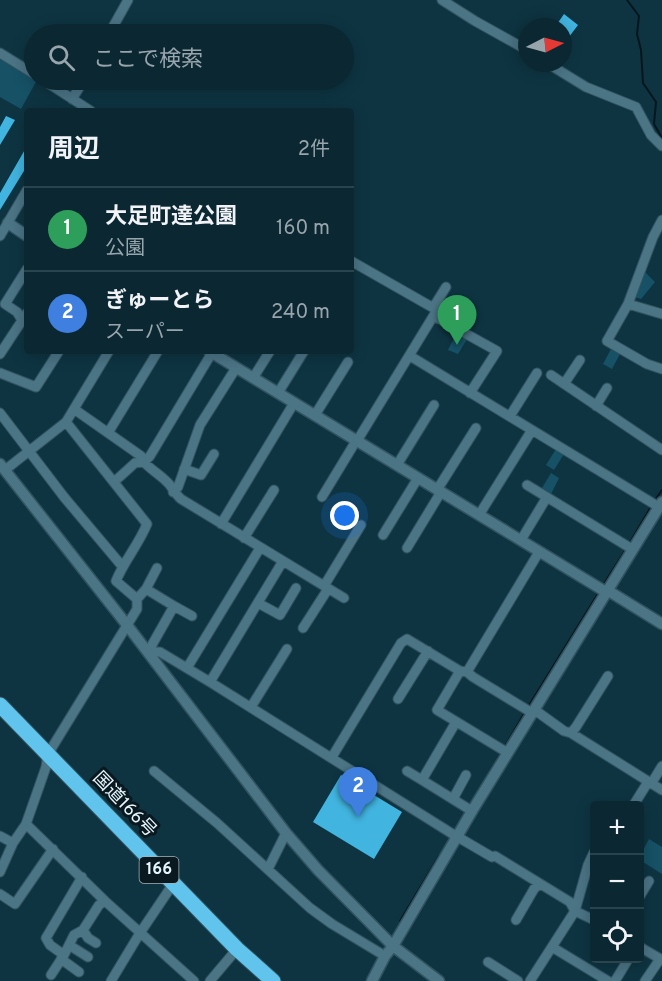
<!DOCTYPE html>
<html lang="ja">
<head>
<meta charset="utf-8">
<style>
  :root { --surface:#0a2732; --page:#18333e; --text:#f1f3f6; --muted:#99a5ac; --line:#2a444d; --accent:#eaaa39 }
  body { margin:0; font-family:Overpass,"Noto Sans JP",sans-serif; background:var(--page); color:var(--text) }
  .controls { position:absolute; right:18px; bottom:18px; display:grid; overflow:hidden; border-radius:6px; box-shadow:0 3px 15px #0003 }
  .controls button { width:54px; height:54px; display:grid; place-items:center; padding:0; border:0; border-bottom:2px solid var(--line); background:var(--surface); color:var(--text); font:30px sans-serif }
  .compass { position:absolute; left:518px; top:18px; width:54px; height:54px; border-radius:50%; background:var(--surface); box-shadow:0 3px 15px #0003; rotate:84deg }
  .you { position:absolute; left:345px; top:516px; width:21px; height:21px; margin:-15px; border:4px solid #fff; border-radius:50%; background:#1a73e8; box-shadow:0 0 0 9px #1a73e833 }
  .badge { display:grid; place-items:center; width:39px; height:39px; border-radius:50%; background:var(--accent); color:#fff; font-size:20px; font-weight:700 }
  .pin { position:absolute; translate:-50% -50px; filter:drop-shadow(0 2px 3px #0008) }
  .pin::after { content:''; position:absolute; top:32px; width:21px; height:18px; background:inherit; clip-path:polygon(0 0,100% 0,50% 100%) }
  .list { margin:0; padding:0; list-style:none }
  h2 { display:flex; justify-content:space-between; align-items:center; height:78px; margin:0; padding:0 24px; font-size:26px }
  h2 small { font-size:20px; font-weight:400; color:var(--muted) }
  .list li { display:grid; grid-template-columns:39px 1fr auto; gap:18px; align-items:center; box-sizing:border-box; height:84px; padding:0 24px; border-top:2px solid var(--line) }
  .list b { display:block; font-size:22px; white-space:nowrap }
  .list p { margin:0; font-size:20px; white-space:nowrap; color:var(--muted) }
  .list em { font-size:20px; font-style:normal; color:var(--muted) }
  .icon { flex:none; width:33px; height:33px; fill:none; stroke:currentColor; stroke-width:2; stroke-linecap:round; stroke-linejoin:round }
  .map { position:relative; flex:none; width:662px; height:981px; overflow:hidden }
  .search { position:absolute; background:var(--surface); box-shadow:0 3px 15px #0003; left:24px; top:24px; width:330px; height:66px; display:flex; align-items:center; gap:15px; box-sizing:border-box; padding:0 21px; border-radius:33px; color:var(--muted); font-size:22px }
  .panel { position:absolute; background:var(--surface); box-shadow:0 3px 15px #0003; left:24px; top:108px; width:330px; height:246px; border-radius:6px }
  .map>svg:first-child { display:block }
  .green { fill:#165166 }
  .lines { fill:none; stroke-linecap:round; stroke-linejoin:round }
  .stream { stroke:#07161c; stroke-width:2 }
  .building { fill:#41b4df }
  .minor-casing { stroke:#315360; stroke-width:11 }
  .tertiary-casing { stroke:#315360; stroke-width:13 }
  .trunk-casing { stroke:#315360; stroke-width:17 }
  .minor { stroke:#4b7485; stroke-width:9 }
  .tertiary { stroke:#4b7485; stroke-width:10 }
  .trunk { stroke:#60c4ed; stroke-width:15 }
  .labels { text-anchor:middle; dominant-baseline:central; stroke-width:6; stroke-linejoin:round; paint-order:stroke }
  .shield { fill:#0a1920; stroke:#a4b4bb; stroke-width:1.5 }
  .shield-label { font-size:16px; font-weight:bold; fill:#e6f6fe }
  .street-label { font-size:18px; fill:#e6f6fe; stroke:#0a1920 }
</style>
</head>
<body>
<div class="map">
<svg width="662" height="981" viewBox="0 0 662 981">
  <rect width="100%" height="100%" fill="#0e3442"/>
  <path class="green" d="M0,57L37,80L21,109L0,97Z
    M645,272L655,282L641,299L635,297Z
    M457,332L467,339L458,354L448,350Z
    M611,349L620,354L612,369L603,364Z
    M556,449L564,454L554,470L546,465Z
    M551,473L559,478L551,494L542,488Z
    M649,839L662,847V874L640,860V856Z"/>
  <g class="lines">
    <path class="stream" d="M627,0L639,16L637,34L641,50L643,83L656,102L654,124L662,138
      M655,500L662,490
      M629,544L652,505
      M602,587L626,549
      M528,707L599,592
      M504,748L525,712
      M487,777L501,753
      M400,921L439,856"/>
  </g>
  <path class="building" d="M564,14L578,25L563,45V27H555Z
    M6,116L15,120L0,145V127Z
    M27,146V166L0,210V193Z
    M341,775L402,812L374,859L313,822Z"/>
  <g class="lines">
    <g class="minor-casing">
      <path id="minor" d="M442,0L475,21L527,50
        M109,34L128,0
        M0,53L34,74
        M547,63L586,87L636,107L651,135L662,146
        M43,80L91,111
        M72,99L84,80
        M662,220L653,237L628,304L607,341L647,364L662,369
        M0,236L27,190
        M351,261L437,310L357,441
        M628,304L662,314
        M433,308L446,287
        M434,316L497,351L470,393
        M22,320L17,312L5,304L27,269
        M0,354L27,313
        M410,356L659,507
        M0,373L36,387L59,351
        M551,375L662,450
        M253,378L270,351
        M564,384L580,360
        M278,393L304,351
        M596,406L607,388
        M74,409L141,456L144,462L150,456L213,351
        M0,413L64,497L122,566
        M315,415L348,362
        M510,416L537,373
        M108,433L158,351
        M397,465L434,405
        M184,469L201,475L214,454
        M5,470L66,422L109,351
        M114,482L135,463L144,462C150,469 159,474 166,481C172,486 175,494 181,499L344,598
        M527,485L632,549
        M437,490L476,428
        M173,492L178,487L200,425L236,368
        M322,497L356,441
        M479,515L532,430
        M221,524L294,403
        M383,535L418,478
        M244,538L274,490
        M521,540L547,497
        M407,548L441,492
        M324,586L361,525
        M146,589L157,568
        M137,599L146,589L174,606L148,652H160L210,682L451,833L492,857L495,856L570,902L575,911L594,920
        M258,603L280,615L296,588
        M174,606L192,616
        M303,628L328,589
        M187,668L260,548
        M460,671L437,710L508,753
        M467,672L539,552
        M210,682L283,561
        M398,699L428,651
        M251,707L287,649
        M456,722L422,780L472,811
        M571,733L576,727L608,676
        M332,757L401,643L407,639L460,671L467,672L473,677L529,711L539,713L564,731L571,733L662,790
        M154,771L217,823L310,908L332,924L385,956
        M407,771L422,780
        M651,784L662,766
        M453,799L466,775
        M633,806L648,782
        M26,824L105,901L194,981
        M0,836L13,843
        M268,869L286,833
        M0,872L13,843L26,824L46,767L48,754L137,609V599L116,581C124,561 139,544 147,524L66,422
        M82,877L46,938L50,945L64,955L74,935L83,930L99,905L105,901
        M0,894L15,904L53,849
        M640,896L649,881
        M516,920L534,889L539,884
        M83,930L88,938L96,943
        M69,945L88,957
        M552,947L608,981
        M640,947L662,960
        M61,959L79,972
        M488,962L518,981
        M51,975L64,955
        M111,981L140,933L173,884
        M210,981L237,949
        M530,981L575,911L588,865L594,852
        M615,981L629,958
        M645,981L660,959"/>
    </g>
    <g class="tertiary-casing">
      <path id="tertiary" d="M8,223L27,236
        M209,351L606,592
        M0,464L127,625L286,833L318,870L393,946L439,981
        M607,590L662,624
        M372,981L385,956L393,946L472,811L662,502"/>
    </g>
    <g class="trunk-casing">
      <path id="trunk" d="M0,705L237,949L273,981"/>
    </g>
    <use href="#minor" class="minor"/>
    <use href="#tertiary" class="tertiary"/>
    <use href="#trunk" class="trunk"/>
  </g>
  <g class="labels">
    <rect class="shield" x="139.5" y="857" width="39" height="26" rx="4.5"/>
    <g class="shield-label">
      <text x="159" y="870">166</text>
    </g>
    <g class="street-label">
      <text transform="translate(124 805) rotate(46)">国道166号</text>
    </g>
  </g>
</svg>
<div class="controls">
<button>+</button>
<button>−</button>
<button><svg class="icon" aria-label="locate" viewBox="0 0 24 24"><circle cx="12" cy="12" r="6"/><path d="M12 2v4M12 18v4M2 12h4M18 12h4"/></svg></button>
</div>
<svg class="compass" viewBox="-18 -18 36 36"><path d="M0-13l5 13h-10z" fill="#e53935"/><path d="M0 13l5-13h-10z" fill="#99a5ac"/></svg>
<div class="you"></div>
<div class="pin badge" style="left:457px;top:345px;background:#2e9e5b">1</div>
<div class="pin badge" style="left:358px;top:817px;background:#3f7fe0">2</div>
<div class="search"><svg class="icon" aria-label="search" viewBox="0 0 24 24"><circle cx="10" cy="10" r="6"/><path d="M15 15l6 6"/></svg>ここで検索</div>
<section class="panel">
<h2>周辺<small>2件</small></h2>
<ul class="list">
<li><span class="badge" style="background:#2e9e5b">1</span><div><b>大足町達公園</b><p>公園</p></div><em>160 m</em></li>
<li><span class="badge" style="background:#3f7fe0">2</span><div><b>ぎゅーとら</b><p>スーパー</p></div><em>240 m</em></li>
</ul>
</section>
</div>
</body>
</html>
